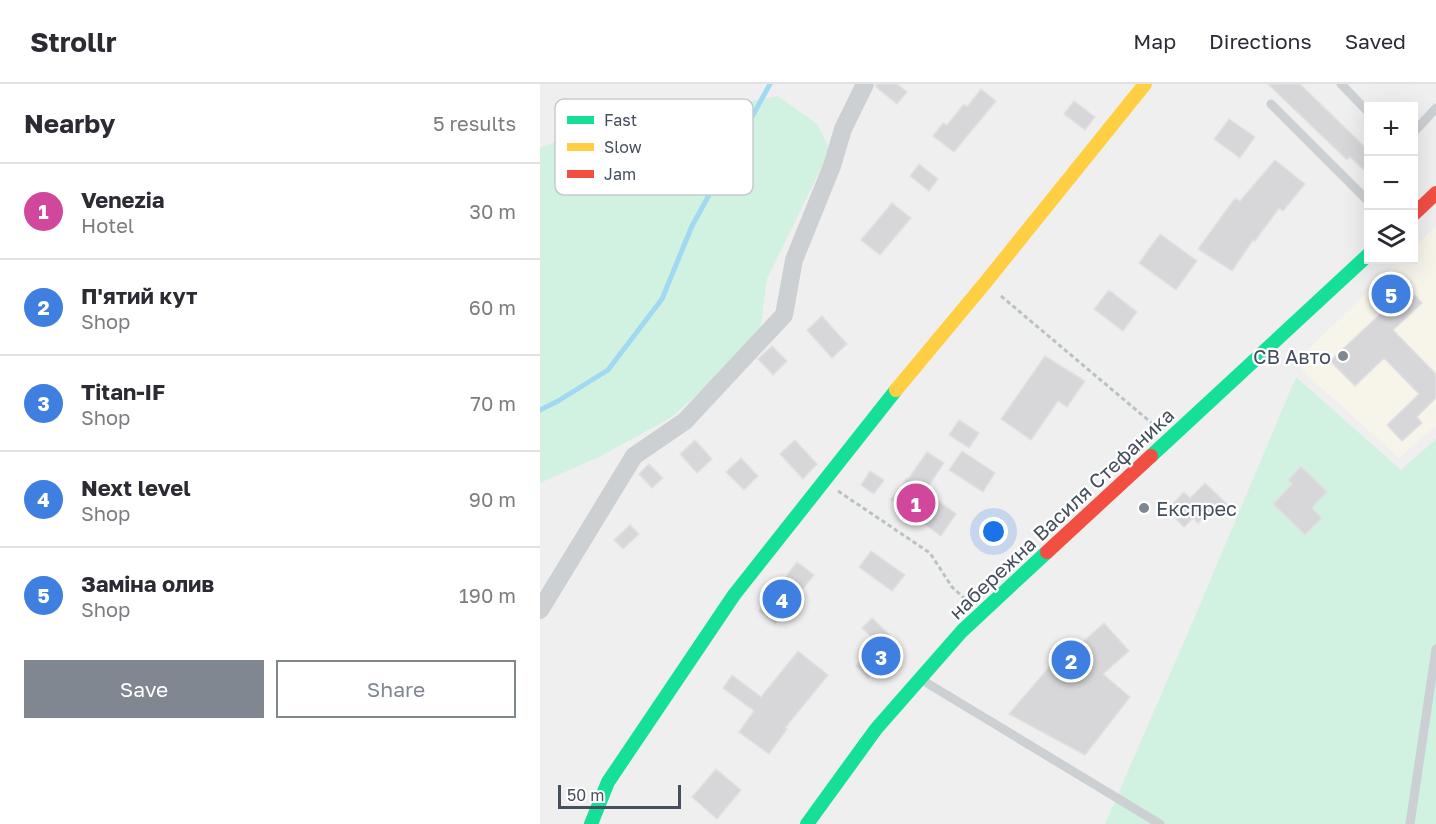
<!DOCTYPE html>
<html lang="en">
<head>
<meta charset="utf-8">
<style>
  :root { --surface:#fff; --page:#f2f2f3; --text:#2b2b33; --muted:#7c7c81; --line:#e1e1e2; --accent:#818790 }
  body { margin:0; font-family:"Golos Text",sans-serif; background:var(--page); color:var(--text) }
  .controls { position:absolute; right:18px; top:18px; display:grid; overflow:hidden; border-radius:0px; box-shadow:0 6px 24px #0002 }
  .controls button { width:54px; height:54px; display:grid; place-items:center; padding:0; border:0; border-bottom:2px solid var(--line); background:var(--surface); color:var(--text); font:30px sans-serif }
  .scale { position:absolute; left:18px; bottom:15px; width:123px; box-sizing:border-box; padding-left:6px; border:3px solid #454f5d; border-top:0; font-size:16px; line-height:21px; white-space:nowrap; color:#454f5d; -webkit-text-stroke:4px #fff; paint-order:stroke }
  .you { position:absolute; left:454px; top:448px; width:21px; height:21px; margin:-15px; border:4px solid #fff; border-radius:50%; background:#1a73e8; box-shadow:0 0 0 9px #1a73e833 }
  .badge { display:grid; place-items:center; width:39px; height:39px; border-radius:50%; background:var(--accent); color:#fff; font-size:20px; font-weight:700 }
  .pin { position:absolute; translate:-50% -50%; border:3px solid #fff; box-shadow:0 2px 6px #0006 }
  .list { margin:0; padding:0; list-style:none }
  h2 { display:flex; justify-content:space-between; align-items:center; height:78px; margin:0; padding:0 24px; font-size:26px }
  h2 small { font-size:20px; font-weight:400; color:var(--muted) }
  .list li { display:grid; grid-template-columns:39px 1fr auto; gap:18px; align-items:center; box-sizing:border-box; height:96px; padding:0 24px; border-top:2px solid var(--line) }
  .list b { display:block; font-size:22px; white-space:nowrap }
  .list p { margin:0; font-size:20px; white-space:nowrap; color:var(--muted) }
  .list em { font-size:20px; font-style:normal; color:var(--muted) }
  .actions { display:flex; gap:12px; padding:18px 24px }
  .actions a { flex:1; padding:14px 0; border:2px solid var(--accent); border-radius:0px; text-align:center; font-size:21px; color:var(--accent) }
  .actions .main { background:var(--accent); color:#fff }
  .icon { flex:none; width:33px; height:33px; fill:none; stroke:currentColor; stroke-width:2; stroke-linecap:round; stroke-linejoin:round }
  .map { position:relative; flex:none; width:896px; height:740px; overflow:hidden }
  header { display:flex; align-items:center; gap:36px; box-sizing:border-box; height:84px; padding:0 30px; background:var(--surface); border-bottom:2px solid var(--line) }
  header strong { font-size:28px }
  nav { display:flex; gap:33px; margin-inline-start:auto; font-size:21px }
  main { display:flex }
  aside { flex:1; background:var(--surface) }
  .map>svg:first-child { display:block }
  .commercial { fill:#f7f4ea }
  .green { fill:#d1f1e1 }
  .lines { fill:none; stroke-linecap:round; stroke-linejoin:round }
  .stream { stroke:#a2d9f2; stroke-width:5 }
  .building { fill:#d7d7d9; stroke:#e1e1e2; stroke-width:1.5 }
  .path { stroke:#b8c4c3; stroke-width:3; stroke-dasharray:4.5 3; stroke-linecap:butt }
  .lane { stroke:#cdd0d3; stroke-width:9 }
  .street { stroke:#cdd0d3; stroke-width:18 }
  .fast { stroke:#16e098; stroke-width:14 }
  .slow { stroke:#ffcf43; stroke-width:14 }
  .jam { stroke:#f24e42; stroke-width:14 }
  .poi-dot { fill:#818790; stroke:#fff; stroke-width:2 }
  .labels { text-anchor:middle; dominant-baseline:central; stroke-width:4.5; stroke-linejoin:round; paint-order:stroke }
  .poi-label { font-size:20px; fill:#454f5d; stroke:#fff; text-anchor:end }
  .street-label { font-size:20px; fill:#454f5d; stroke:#fff }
  .key { fill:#fff; stroke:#c7cace; stroke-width:1.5 }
  .key-label { font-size:16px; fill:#454f5d }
</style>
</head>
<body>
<header>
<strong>Strollr</strong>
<nav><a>Map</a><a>Directions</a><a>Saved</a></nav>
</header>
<main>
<aside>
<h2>Nearby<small>5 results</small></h2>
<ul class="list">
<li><span class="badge" style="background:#d1479c">1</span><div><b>Venezia</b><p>Hotel</p></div><em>30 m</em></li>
<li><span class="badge" style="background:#3f7fe0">2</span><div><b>П'ятий кут</b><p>Shop</p></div><em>60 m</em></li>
<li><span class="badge" style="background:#3f7fe0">3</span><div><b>Titan-IF</b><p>Shop</p></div><em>70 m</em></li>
<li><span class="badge" style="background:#3f7fe0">4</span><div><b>Next level</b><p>Shop</p></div><em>90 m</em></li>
<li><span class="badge" style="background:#3f7fe0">5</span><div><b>Заміна олив</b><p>Shop</p></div><em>190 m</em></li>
</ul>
<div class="actions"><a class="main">Save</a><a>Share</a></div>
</aside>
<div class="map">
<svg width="896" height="740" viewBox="0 0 896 740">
  <rect width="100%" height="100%" fill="#f0efef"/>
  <path class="commercial" d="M896,142V342L859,374L767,291L756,277L860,176H874V163Z"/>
  <path class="green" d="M238,12L277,40L290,66L227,195L219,254L132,333L61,372L0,399V64L32,51Z
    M756,293L861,386L896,355V740H565L656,530Z"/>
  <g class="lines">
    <path class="stream" d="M0,326L18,317L68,286L122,215L152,142L230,0"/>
  </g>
  <path class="building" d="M336,0H357L367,8L357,20L336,3Z
    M728,0H760L828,66V90L810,73L807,76Z
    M441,5L456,17L414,68L393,52L403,39L407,41L424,20L427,23Z
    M534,17L555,33L545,46L524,30Z
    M689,35L715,53L700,74L674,55Z
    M735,76L765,100L743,127L739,124L715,157L713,156L692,187L658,165L695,114L700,117Z
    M379,80L398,95L389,107L370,92Z
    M352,119L371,134L340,171L321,156Z
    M620,150L657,177L636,206L599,179Z
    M861,196L882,219L853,246L896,290V314L877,333L882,339L862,357L847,341L879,310L844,274L815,302L790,277L851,220L844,213Z
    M569,206L597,228L583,247L554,225Z
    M282,232L307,260L292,274L267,246Z
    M232,262L247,277L233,291L218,275Z
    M505,272L545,297L527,323L518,317L491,356L461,335Z
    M419,336L439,349L429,364L409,351Z
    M155,356L172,375L157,389L140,370Z
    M255,356L277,380L263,395L240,370Z
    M422,367L455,389L443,408L409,386Z
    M387,368L404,379L385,407L416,430L401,452L351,416L367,394L368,395Z
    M201,374L218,392L204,406L186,388Z
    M109,380L123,394L112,404L99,390Z
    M761,382L787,408L772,424L782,434L765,451L733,420L752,400L748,396Z
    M330,387L344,396L334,410L321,401Z
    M665,399L687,420L676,431L671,426L658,439L653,434L644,443L627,426L644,408L650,414Z
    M90,441L99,450L83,465L74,456Z
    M331,467L365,491L352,507L319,483Z
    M257,478L274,491L235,540L219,527Z
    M332,534L360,561L328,594L316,582L339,560L322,544Z
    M564,539L589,567L563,590L590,613L545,671L469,630L528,561L534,566Z
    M258,567L288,591L245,644L247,645L229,670L199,648L214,627L183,604L192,591L221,613Z
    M176,685L201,706L177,735L152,713Z"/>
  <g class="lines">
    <path class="path" d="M461,212L614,341
      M298,407L390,469L412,503L424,514"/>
    <path class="lane" d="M801,0L828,28
      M731,20L828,117
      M874,48L896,24
      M382,596L620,740
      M870,740L896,565"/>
    <path class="street" d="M0,526L94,372L145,337L244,231L254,176L292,82L303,45L325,0"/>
    <path class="fast" d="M611,372L828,171
      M51,740L68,698L194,511L356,306
      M267,740L336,645L422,547L507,468"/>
    <path class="slow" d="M356,306L445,199L605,0"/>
    <path class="jam" d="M874,130L896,109
      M507,468L611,372"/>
  </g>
  <g class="poi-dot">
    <circle cx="803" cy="272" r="6"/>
    <circle cx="604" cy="424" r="6"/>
  </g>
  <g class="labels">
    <g class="poi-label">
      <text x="791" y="272">СВ Авто</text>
      <text x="616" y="424" text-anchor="start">Експрес</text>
    </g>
    <g class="street-label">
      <text transform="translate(521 429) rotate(-43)">набережна Василя Стефаника</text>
    </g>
  </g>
  <rect x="15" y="15" width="198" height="96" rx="9" class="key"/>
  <rect x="27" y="32" width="27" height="8" fill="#16e098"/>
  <rect x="27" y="59" width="27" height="8" fill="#ffcf43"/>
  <rect x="27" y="86" width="27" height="8" fill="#f24e42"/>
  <g class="key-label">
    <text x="64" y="42">Fast</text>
    <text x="64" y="69">Slow</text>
    <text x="64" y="96">Jam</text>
  </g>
</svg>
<div class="controls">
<button>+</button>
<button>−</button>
<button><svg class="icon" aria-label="layers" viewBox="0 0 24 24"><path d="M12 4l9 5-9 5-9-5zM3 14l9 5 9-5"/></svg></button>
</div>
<div class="scale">50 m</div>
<div class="you"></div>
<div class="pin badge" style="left:376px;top:419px;background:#d1479c">1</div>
<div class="pin badge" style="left:531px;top:576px;background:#3f7fe0">2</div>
<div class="pin badge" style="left:341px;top:572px;background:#3f7fe0">3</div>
<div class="pin badge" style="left:242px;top:515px;background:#3f7fe0">4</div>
<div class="pin badge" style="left:851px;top:210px;background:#3f7fe0">5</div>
</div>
</main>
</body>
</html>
